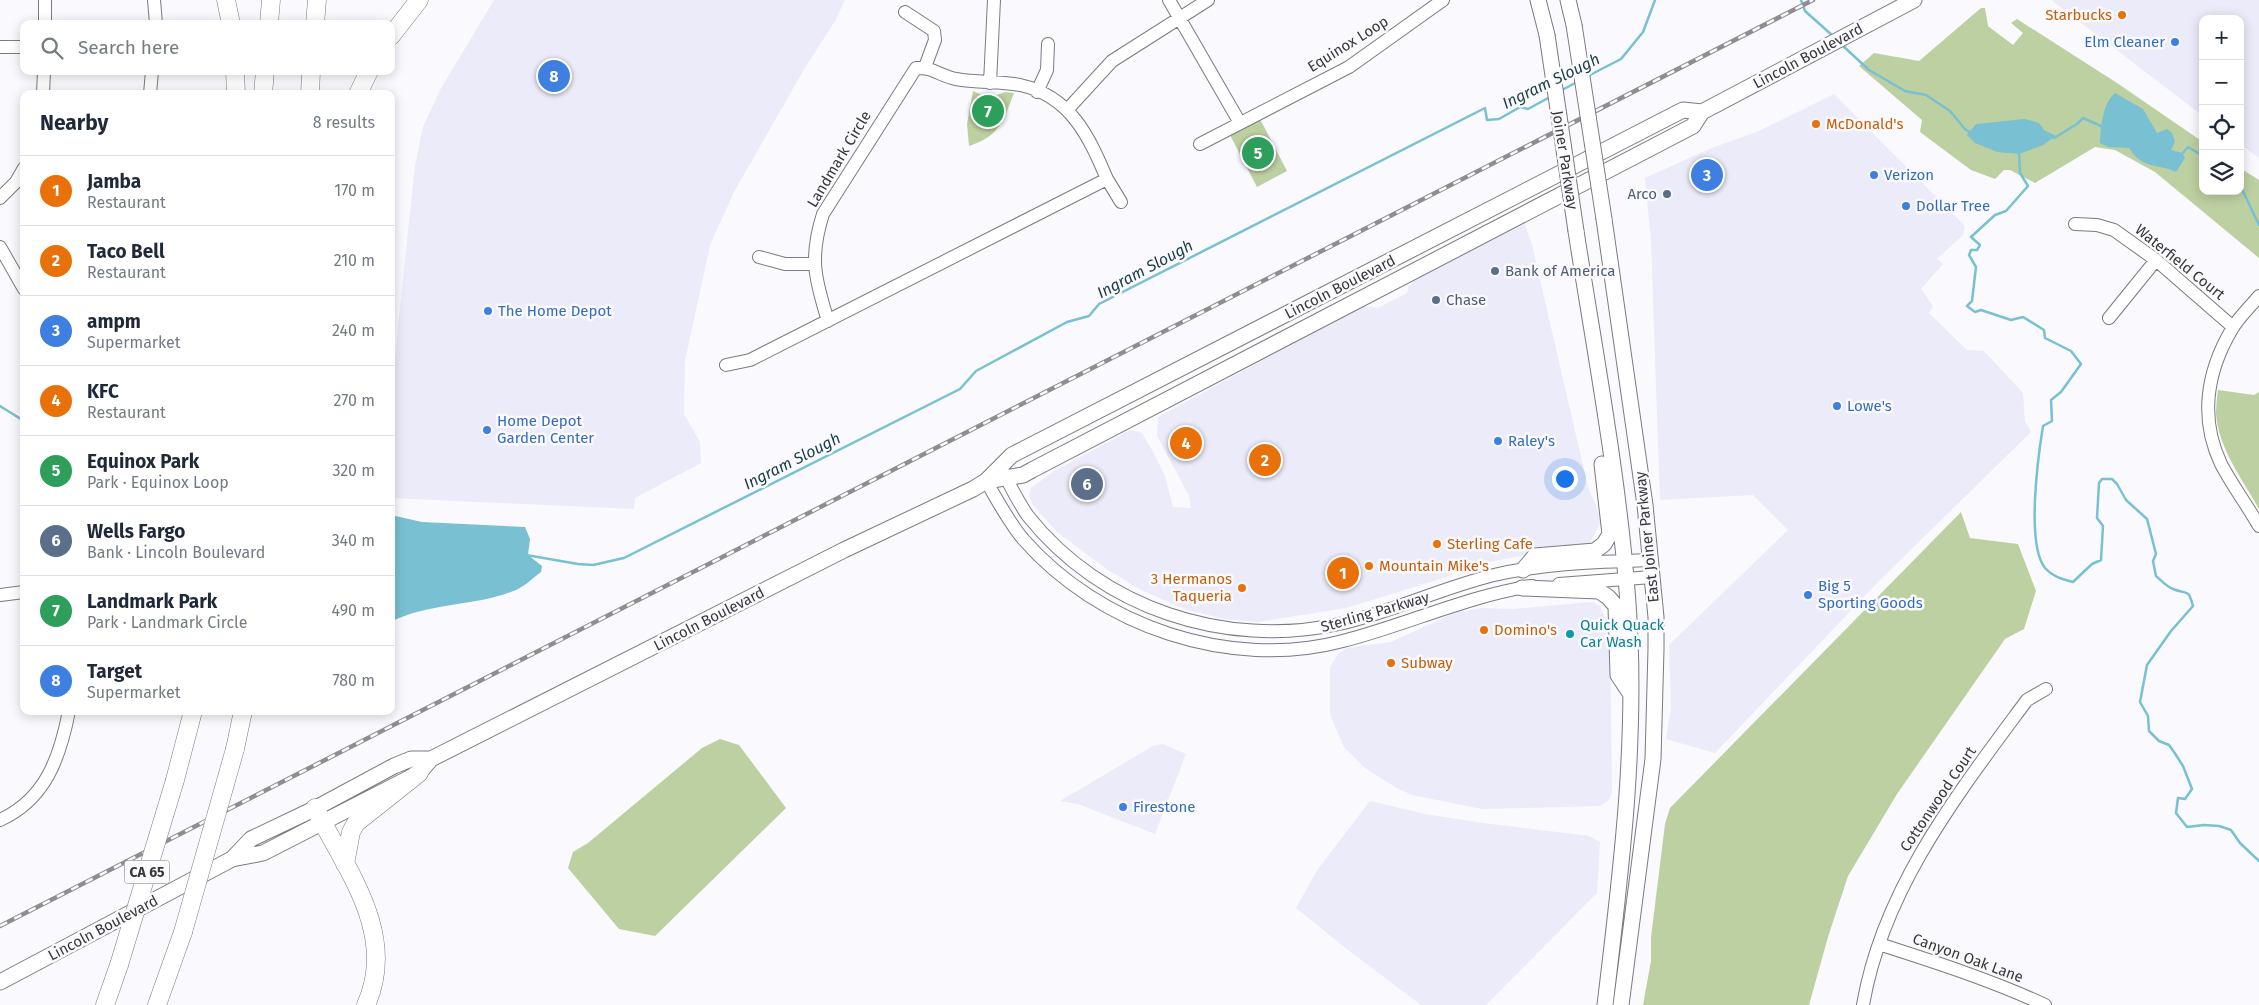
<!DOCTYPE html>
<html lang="en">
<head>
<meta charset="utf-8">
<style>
  :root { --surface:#fff; --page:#f6f6f7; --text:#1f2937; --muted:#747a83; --line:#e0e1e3; --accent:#ea580c }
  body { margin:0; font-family:"Fira Sans",sans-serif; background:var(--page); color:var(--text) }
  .controls { position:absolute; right:15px; top:15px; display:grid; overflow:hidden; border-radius:10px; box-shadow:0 2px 12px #0003 }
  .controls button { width:45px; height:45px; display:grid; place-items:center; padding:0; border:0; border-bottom:1px solid var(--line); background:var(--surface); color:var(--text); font:25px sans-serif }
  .you { position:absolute; left:1564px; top:478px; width:18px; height:18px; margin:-12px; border:4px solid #fff; border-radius:50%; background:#1a73e8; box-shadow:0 0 0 8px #1a73e833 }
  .badge { display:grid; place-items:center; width:32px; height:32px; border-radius:50%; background:var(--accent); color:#fff; font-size:16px; font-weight:700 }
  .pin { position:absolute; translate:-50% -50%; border:2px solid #fff; box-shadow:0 1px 5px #0006 }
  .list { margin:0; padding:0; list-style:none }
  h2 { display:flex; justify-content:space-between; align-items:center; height:65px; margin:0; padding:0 20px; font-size:21px }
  h2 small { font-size:16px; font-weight:400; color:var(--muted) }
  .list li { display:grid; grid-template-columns:32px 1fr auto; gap:15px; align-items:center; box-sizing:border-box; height:70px; padding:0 20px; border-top:1px solid var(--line) }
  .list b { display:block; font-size:19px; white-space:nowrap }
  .list p { margin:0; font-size:16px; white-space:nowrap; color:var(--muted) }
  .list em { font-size:16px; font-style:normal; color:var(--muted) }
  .icon { flex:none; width:28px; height:28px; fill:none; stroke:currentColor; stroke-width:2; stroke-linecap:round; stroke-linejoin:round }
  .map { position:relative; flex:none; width:2259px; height:1005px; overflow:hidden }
  .search { position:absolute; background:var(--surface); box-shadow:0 2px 12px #0003; left:20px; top:20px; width:375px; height:55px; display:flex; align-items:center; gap:12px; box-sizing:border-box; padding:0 18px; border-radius:10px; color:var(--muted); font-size:19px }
  .panel { position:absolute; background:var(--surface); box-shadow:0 2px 12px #0003; left:20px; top:90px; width:375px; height:625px; border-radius:10px }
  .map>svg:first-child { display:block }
  .built { fill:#ecebf9 }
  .green { fill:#bdd0a1 }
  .water { fill:#78c0d2 }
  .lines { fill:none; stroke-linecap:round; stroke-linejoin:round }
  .stream { stroke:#78c0d2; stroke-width:2.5 }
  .minor-casing { stroke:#7a7a80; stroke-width:14 }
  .major-casing { stroke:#7a7a80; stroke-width:17 }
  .highway-casing { stroke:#7a7a80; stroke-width:19 }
  .minor { stroke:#fff; stroke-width:12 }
  .major { stroke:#fff; stroke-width:15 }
  .highway { stroke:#fff; stroke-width:18 }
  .rail-casing { stroke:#8e8e92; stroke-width:4.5 }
  .rail { stroke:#f9f9fe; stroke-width:2.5; stroke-dasharray:8; stroke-linecap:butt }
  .major-bridge-casing { stroke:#7a7a80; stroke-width:17; stroke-linecap:butt }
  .highway-bridge-casing { stroke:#7a7a80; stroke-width:19; stroke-linecap:butt }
  .major-bridge { stroke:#fff; stroke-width:15 }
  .highway-bridge { stroke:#fff; stroke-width:18 }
  .food-dot { fill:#e8710a; stroke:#f9f9fe; stroke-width:2 }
  .shop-dot { fill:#3f7fe0; stroke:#f9f9fe; stroke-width:2 }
  .service-dot { fill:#5c6f8a; stroke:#f9f9fe; stroke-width:2 }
  .culture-dot { fill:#0f9aa8; stroke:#f9f9fe; stroke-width:2 }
  .labels { text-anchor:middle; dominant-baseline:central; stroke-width:5; stroke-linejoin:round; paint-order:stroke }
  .shield { fill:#f9f9fe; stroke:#727175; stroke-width:1 }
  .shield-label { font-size:14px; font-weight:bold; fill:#38373a }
  .food-label { font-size:15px; fill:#c56008; stroke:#f9f9fe; text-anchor:start }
  .shop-label { font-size:15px; fill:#366cbe; stroke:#f9f9fe; text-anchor:start }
  .street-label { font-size:15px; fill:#38373a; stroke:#f9f9fe }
  .service-label { font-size:15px; fill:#4e5e75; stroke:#f9f9fe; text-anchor:start }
  .culture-label { font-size:15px; fill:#0d838f; stroke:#f9f9fe; text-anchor:start }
  .water-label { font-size:16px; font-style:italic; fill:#1a3d45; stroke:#f9f9fe }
</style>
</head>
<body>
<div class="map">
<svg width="2259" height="1005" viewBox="0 0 2259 1005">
  <rect width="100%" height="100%" fill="#f9f9fe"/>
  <path class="built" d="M494,0H845L835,21L803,71L735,190L710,245L685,361L684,414L700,442L701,463L635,498L634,509L391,498V411L398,327L415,165L423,127L440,90Z
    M2051,0H2259V158L2240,144V19H2203V116Z
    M1834,94L1965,226L1963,235L1937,259L1943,264L1921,289L1933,306L1929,313L1967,350L1984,351L2023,393L2025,421L2031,432L1880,580L1715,753L1666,739L1671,708L1669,645L1788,530L1753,495L1660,500L1651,241L1645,178L1709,149L1759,131Z
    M1525,224L1532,245L1588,487L1599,513L1600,523L1590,543L1478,564L1466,559L1454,563V570L1450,576L1346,608L1258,622L1224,619L1187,610L1141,590L1105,568L1056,531L1033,505L1029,496L1031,488L1054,471L1131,430L1142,433L1152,450L1165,476L1173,507L1191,508L1189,496L1157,436L1158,417L1363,306L1378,308L1407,293L1409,286L1420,275Z
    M1592,602L1600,606L1610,629L1612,793L1608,801L1600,806L1482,809L1412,795L1395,787L1365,768L1344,747L1330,715V667L1338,654L1347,648L1391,642L1454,613L1482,608L1512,609Z
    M1163,744L1186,754L1155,834L1078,804L1060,801L1153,746Z
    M1370,801L1425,814L1483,823L1589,836L1600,842L1597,893L1486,1005H1421L1348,950L1296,908L1318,869Z"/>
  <path class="green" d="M1981,8H1985L1988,26L2013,45L2023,33L2011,23L2017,19L2117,83L2203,142V191H2240V168L2259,180V258L2155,172L2115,150L2095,147L2035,183L2010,170H2004L1995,179L1971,170L1920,132L1922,120L1859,66L1874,53L1919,61Z
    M973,91L989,98L1005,92L1014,93C1003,121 1000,136 969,146L967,124Z
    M1260,119L1287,171L1257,187L1230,135Z
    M2218,390L2254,395L2259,392V509C2243,480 2218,448 2216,413C2216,406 2217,398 2218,390Z
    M1961,512L1970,538L2018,544L2036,591L2024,629L2005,639L1897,794L1848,876L1828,937L1809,1005H1643L1651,961V937L1665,824L1670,808Z
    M720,739L739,745L786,808L655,936L619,929L568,868L573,852L588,843L702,748Z"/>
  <path class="water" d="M2115,93L2143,109L2157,133L2167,129L2172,133L2175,142L2171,150L2182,153L2185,158L2176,172C2157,163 2143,170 2129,148L2108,147L2100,143C2101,127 2102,104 2115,93Z
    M2025,119L2039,123L2044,130L2056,136L2043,145L2019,154L1997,152L1975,143L1967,135L1976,124Z
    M391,515L422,522L525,527L530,539L528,555L542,566L541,572C533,578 525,586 516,590C476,607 430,602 391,622Z"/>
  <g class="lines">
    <path class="stream" d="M1801,0L1805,11L1833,36
      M1842,45L1869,70L1905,91L1926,95L1950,111L1965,129L1971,133
      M1588,76L1621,59L1643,32L1655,0
      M1562,90L1577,82
      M2054,138L2077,124L2083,118L2103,127
      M2019,152L2020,173L2028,186L2006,211L1995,215L1971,237L1980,245L1977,250H1971L1969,255L1976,267L1972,301L1967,306L1975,312L1981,310L2011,320L2023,317L2044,330L2045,338L2071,351L2081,364L2061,392L2051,400L2052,421L2043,426C2038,457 2026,544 2045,568C2053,577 2062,579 2073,582L2092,564L2101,560L2103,526L2097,518L2099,483L2102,479H2112L2117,484L2126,500L2147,519L2156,554L2153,561L2156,576C2161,580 2167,587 2173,589C2188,595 2188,588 2193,606L2171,631L2147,665L2140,702L2148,716L2149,731L2159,741L2169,745L2174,752L2183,766L2192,789L2185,799L2178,798L2176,813L2187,827L2204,825L2219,826L2231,830L2240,843L2259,861
      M2181,155L2188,147L2203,156
      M2240,185L2259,225
      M0,406L24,421
      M526,555L578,564L593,565L624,558L960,389L976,371L1067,322L1089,316L1099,304L1485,108L1487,120L1499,119L1520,107L1528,109L1550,97"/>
    <g class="minor-casing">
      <path id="minor" d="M154,0L156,24
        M1169,0L1240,123
        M905,12L934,31L935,40L925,67
        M45,24V0
        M0,47H24
        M990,83L994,0
        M1037,92L1047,70L1048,44
        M43,94L44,71
        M150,94L152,71
        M1067,110L1112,61L1208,0
        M1200,144L1349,67L1443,0
        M1107,179L1121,202
        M0,198L16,182L24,168
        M2075,224L2097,225L2114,230L2156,260L2233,327
        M0,247L24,289
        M759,257L785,264H815
        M2259,296C2250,307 2239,317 2232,329C2207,371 2199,418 2221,464C2232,485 2247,505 2259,526
        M2109,318L2156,260
        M726,365L750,360L1107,179C1089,137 1071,96 1020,85C999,81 977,83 956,79C940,76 933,67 916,68L823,214C809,258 815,279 828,321
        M1002,470C1010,485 1018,502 1028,516C1101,608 1225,649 1339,624C1392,612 1441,588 1494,575C1545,563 1599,562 1651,560
        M986,481C998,501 1008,521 1023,539C1099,626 1230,671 1343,641C1406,625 1467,596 1532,586
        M1559,584L1652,577
        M0,595L24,592
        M0,820C46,799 60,757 69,711
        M1879,944C1935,962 1991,980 2045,1005
        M1863,1005C1883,888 1959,792 2027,700L2046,689"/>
    </g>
    <g class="major-casing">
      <path id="major" d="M1538,0L1547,35
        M1568,0L1574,25
        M1604,219L1645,505L1656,617V649L1653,759L1621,1005
        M1576,231C1595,354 1619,478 1628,603C1638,738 1621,872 1605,1005
        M986,481L1023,475L1032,470L1693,126L1702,112L1914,0
        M1523,570L1535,556L1595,551L1604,544L1610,534L1602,464
        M1522,588L1599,591L1608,597L1616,606L1618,675L1630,693
        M232,859L251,839L314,809L394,766L411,759H431
        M0,982L232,859L263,853L419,773L431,759L844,550L973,489L986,481L1012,455L1683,110L1702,112"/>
    </g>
    <g class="highway-casing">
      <path id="highway" d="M226,0L231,24
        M269,24L271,0
        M315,24L317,0
        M391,36L419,0
        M235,71L236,94
        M263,94L265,71
        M310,94L311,71
        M358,94L369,71
        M235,749L243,711
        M175,780L193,711
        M315,808C346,869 398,934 366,1005
        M345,864L351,832L356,823L419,773
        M105,1005L119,965
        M157,1005L183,932"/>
    </g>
    <use href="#minor" class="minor"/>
    <use href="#major" class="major"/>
    <use href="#highway" class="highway"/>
    <g class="rail-casing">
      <path id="rail" d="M0,926L1813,0"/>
    </g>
    <use href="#rail" class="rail"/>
    <g class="major-bridge-casing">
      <path id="major-bridge" d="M1574,25L1604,219
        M1547,35L1576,231"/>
    </g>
    <g class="highway-bridge-casing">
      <path id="highway-bridge" d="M183,932L235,749
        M119,965L175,780"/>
    </g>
    <use href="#major-bridge" class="major-bridge"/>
    <use href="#highway-bridge" class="highway-bridge"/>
  </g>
  <g class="food-dot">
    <circle cx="2122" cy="15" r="5"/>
    <circle cx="1816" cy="124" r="5"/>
    <circle cx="1437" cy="544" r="5"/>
    <circle cx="1369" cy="566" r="5"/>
    <circle cx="1242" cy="588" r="5"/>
    <circle cx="1484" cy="630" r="5"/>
    <circle cx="1391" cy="663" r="5"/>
  </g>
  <g class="shop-dot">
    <circle cx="2175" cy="42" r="5"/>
    <circle cx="1874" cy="175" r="5"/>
    <circle cx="1906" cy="206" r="5"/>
    <circle cx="488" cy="311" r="5"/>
    <circle cx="1837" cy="406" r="5"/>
    <circle cx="487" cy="430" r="5"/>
    <circle cx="1498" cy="441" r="5"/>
    <circle cx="1808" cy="595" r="5"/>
    <circle cx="1123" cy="807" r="5"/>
  </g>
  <g class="service-dot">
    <circle cx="1667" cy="194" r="5"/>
    <circle cx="1495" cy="271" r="5"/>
    <circle cx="1436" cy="300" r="5"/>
  </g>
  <circle class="culture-dot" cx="1570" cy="634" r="5"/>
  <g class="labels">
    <rect class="shield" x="124.5" y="860.5" width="45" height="23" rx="4"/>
    <g class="shield-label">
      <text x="147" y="872">CA 65</text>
    </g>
    <g class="food-label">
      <text x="2112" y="15" text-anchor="end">Starbucks</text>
      <text x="1826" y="124">McDonald's</text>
      <text x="1447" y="544">Sterling Cafe</text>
      <text x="1379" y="566">Mountain Mike's</text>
      <text x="1232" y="579" text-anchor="end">3 Hermanos<tspan x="1232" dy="17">Taqueria</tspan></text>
      <text x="1494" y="630">Domino's</text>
      <text x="1401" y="663">Subway</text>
    </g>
    <g class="shop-label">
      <text x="2165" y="42" text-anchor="end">Elm Cleaner</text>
      <text x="1884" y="175">Verizon</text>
      <text x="1916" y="206">Dollar Tree</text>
      <text x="498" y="311">The Home Depot</text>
      <text x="1847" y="406">Lowe's</text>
      <text x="497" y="421">Home Depot<tspan x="497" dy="17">Garden Center</tspan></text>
      <text x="1508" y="441">Raley's</text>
      <text x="1818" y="586">Big 5<tspan x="1818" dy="17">Sporting Goods</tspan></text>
      <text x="1133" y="807">Firestone</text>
    </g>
    <g class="street-label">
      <text transform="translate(1348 44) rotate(-32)">Equinox Loop</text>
      <text transform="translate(1808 56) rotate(-28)">Lincoln Boulevard</text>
      <text transform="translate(839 159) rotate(-59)">Landmark Circle</text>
      <text transform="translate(1565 160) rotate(81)">Joiner Parkway</text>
      <text transform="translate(2180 262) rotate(39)">Waterfield Court</text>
      <text transform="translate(1340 287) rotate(-27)">Lincoln Boulevard</text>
      <text transform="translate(1647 537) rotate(-96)">East Joiner Parkway</text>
      <text transform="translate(1375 612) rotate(-16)">Sterling Parkway</text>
      <text transform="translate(709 619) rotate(-27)">Lincoln Boulevard</text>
      <text transform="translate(1938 799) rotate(-56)">Cottonwood Court</text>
      <text transform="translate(103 928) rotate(-28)">Lincoln Boulevard</text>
      <text transform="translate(1968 958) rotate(20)">Canyon Oak Lane</text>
    </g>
    <g class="service-label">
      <text x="1657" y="194" text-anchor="end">Arco</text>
      <text x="1505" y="271">Bank of America</text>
      <text x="1446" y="300">Chase</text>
    </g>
    <g class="culture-label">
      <text x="1580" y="625">Quick Quack<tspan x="1580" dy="17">Car Wash</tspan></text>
    </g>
    <g class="water-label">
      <text transform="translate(1551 81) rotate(-26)">Ingram Slough</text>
      <text transform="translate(1145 269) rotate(-28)">Ingram Slough</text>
      <text transform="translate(792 461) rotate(-27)">Ingram Slough</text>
    </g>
  </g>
</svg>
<div class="controls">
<button>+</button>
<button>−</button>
<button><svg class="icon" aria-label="locate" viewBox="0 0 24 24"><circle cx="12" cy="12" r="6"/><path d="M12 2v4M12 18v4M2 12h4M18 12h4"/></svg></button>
<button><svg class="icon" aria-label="layers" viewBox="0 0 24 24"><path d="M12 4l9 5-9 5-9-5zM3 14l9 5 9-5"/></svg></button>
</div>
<div class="you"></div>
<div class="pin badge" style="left:1343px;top:573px;background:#e8710a">1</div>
<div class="pin badge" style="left:1265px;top:460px;background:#e8710a">2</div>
<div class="pin badge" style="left:1707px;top:175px;background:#3f7fe0">3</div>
<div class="pin badge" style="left:1186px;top:443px;background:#e8710a">4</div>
<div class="pin badge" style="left:1258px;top:153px;background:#2e9e5b">5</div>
<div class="pin badge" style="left:1087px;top:484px;background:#5c6f8a">6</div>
<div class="pin badge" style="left:988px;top:111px;background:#2e9e5b">7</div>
<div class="pin badge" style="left:554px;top:76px;background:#3f7fe0">8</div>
<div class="search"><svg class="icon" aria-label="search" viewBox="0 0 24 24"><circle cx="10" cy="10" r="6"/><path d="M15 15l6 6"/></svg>Search here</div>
<section class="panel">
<h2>Nearby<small>8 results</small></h2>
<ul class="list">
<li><span class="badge" style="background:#e8710a">1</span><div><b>Jamba</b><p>Restaurant</p></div><em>170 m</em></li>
<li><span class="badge" style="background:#e8710a">2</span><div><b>Taco Bell</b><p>Restaurant</p></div><em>210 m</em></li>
<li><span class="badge" style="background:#3f7fe0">3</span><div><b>ampm</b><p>Supermarket</p></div><em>240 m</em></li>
<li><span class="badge" style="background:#e8710a">4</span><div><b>KFC</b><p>Restaurant</p></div><em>270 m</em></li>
<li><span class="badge" style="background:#2e9e5b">5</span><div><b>Equinox Park</b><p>Park · Equinox Loop</p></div><em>320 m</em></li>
<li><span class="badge" style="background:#5c6f8a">6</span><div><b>Wells Fargo</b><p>Bank · Lincoln Boulevard</p></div><em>340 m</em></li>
<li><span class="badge" style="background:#2e9e5b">7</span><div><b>Landmark Park</b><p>Park · Landmark Circle</p></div><em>490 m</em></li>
<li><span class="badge" style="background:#3f7fe0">8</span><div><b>Target</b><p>Supermarket</p></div><em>780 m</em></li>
</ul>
</section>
</div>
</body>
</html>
